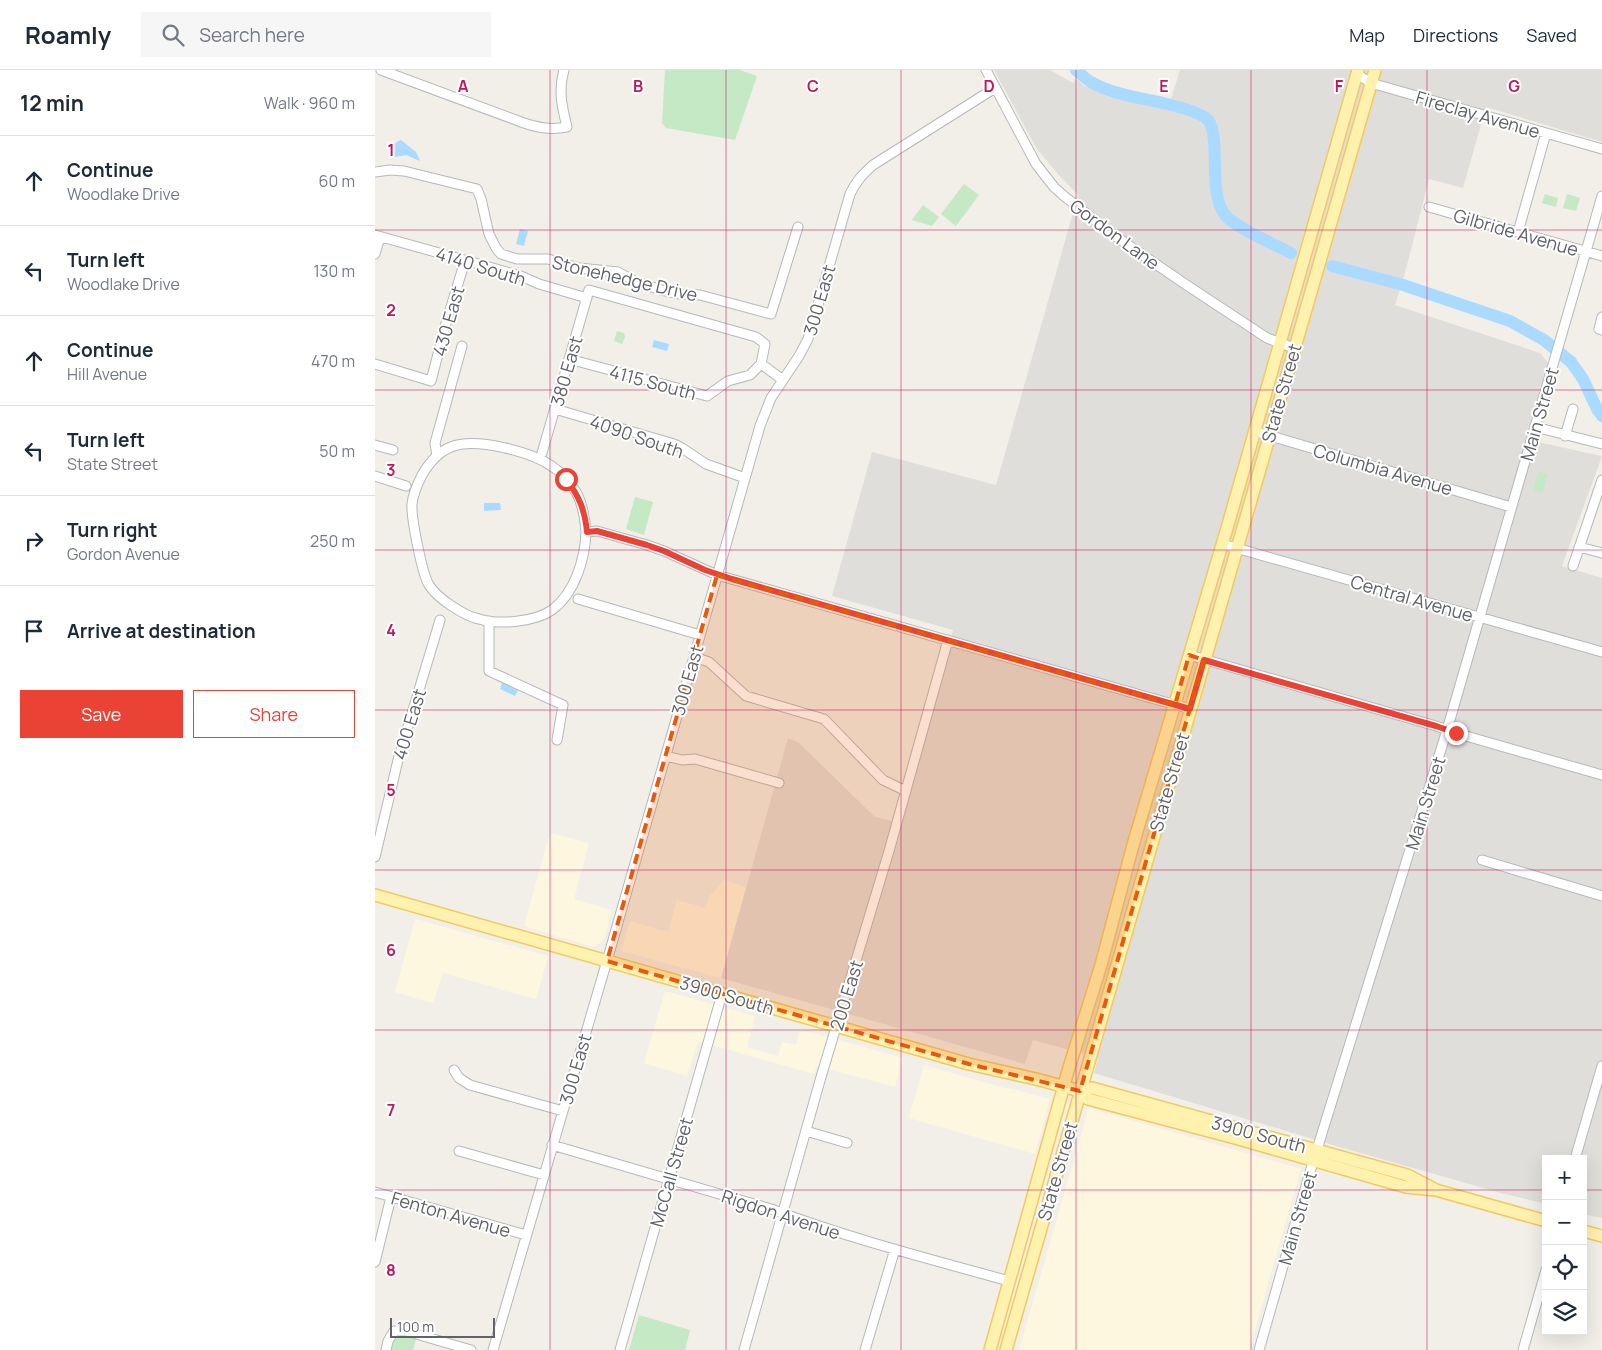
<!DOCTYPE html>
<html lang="en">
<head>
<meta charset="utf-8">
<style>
  :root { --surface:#fff; --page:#f6f6f7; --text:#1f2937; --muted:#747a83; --line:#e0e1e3; --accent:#ea4335 }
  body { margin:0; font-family:Manrope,sans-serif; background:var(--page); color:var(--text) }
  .controls { position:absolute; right:15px; bottom:15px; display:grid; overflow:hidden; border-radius:0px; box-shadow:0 5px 20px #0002 }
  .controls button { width:45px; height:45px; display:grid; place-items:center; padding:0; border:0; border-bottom:1px solid var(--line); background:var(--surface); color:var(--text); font:25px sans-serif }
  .scale { position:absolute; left:15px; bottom:12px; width:105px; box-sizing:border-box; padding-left:5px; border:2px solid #5f6368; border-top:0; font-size:14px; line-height:18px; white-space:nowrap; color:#5f6368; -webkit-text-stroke:4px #fff; paint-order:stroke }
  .stop { position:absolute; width:15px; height:15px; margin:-11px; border:4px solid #ea4335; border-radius:50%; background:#fff }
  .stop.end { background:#ea4335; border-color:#fff; box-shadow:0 1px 5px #0008 }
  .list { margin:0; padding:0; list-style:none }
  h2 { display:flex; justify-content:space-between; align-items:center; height:65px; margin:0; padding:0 20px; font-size:21px }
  h2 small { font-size:16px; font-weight:400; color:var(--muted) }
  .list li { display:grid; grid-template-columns:32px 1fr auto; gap:15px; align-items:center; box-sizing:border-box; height:90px; padding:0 20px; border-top:1px solid var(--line) }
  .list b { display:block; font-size:19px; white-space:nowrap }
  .list p { margin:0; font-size:16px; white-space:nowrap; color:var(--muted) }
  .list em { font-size:16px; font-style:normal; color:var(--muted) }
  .actions { display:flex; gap:10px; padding:15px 20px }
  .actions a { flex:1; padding:11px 0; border:1px solid var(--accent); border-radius:0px; text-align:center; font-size:18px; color:var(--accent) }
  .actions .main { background:var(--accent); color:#fff }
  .icon { flex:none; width:28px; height:28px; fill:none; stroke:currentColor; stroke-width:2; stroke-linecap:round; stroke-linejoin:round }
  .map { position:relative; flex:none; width:1227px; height:1280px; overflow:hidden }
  header { display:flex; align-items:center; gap:30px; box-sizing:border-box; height:70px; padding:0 25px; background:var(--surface); border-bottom:1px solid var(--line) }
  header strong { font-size:24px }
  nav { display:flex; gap:28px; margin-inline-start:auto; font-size:18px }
  .search { width:350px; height:45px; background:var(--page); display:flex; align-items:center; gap:12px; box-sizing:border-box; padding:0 18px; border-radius:0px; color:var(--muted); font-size:19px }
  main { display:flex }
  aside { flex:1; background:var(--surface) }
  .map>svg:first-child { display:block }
  .commercial { fill:#fef7e0 }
  .industrial { fill:#e0deda }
  .green { fill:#c5e8c5 }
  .water { fill:#aadaff }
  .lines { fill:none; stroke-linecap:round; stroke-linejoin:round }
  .river { stroke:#aadaff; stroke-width:12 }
  .minor-casing { stroke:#b5b8bc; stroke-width:11 }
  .major-casing { stroke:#f2c960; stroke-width:14 }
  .minor { stroke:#fff; stroke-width:9 }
  .major { stroke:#fff2af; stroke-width:11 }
  .route { stroke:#ea4335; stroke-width:6 }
  .marked { fill:#e8590c; fill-opacity:0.2; stroke:#e8590c; stroke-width:4; stroke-dasharray:10 6; stroke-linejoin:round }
  .grid { fill:none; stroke:#c2185b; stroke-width:1; stroke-opacity:0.55 }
  .labels { text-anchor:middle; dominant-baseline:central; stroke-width:4; stroke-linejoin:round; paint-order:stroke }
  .street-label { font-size:18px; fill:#5f6368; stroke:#fff }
  .grid-label { font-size:16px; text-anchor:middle; font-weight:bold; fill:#c2185b; stroke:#fff; stroke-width:4; stroke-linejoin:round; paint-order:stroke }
</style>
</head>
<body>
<header>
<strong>Roamly</strong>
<div class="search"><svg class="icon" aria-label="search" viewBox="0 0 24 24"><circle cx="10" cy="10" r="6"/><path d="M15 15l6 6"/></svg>Search here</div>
<nav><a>Map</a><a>Directions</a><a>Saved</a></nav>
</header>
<main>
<aside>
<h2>12 min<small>Walk · 960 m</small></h2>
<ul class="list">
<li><svg class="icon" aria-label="ahead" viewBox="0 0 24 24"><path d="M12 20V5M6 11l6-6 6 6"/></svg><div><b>Continue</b><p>Woodlake Drive</p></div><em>60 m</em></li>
<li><svg class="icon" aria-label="left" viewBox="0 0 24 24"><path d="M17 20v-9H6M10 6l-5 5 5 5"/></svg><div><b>Turn left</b><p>Woodlake Drive</p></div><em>130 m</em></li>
<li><svg class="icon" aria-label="ahead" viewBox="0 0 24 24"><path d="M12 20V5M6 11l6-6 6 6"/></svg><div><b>Continue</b><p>Hill Avenue</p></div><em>470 m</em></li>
<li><svg class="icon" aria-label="left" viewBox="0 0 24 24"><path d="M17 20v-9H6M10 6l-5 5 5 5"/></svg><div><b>Turn left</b><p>State Street</p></div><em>50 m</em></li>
<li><svg class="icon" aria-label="right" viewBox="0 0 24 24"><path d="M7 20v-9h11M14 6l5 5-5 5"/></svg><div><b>Turn right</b><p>Gordon Avenue</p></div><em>250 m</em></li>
<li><svg class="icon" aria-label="arrive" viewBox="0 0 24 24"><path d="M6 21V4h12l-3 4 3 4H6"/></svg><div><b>Arrive at destination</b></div></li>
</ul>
<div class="actions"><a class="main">Save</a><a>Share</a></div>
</aside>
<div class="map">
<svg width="1227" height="1280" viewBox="0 0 1227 1280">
  <rect width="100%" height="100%" fill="#f1efe8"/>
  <path class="commercial" d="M175,763L214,773L199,829L237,840L229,870L219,877L149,856Z
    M349,810L371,817L346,908L246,881L255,851L293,862L302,830L331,838L334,827Z
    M40,849L173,886L161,929L68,903L58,933L20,922Z
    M290,921L380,946L372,977L403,986L407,972L421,975L425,959L528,988L520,1017L442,996L439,1004L323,971L312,1006L269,993Z
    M549,995L629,1018L637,1019L675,1029L660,1084L534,1048Z
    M714,1038L926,1099L874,1280H644Z"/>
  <path class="industrial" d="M619,0H675L698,13L701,9L709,16L795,32L805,0H1227V72L1111,37L1088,118L1054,109L1030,203L1020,235L1165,283L1183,305L1163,372L1226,386V389L1187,496L1227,508V1148L1208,1144V1089H1171V1134L1126,1123L961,1076L719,1003L723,988L658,970L650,994L346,908L413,668L424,673L500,747L525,753L578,560L457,526L497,382L621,415L703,125L683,104L662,79Z"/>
  <path class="green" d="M290,0H365L382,6L360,70L291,58L287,53Z
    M589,114L604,125L581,156L566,144Z
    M1170,124L1183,128L1181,137L1167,133Z
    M1192,124L1205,128L1201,141L1188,138Z
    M548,135L564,147L557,156L537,150Z
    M242,261L249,263L250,267L247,274L239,271Z
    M1163,401L1173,404L1167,423L1158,420Z
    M260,427L278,432L269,465L251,459Z
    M264,1245L315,1260L310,1280H254Z
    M23,1266L41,1269L38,1280H16L19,1269Z"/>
  <path class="water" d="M26,70L41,82L45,91L31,85L20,87L14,84C16,78 19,72 26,70Z
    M145,159L153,161L149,176L141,174Z
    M279,270L294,274L292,281L277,277Z
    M109,433H125L126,440L109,441Z
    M127,613L143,620L140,626L125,619Z"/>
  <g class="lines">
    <path class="river" d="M701,0C706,4 710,9 716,12C737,24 765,28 788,33C800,36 822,41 831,48C848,61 831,125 851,146C863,159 899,174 916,183
      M957,196L1028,215L1135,251L1169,270L1196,292L1208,309L1222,339L1227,346"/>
    <g class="minor-casing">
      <path id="minor" d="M6,0L149,53C164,58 176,60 192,57C187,37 183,20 189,0
        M611,0L661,94L679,117L689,126L743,168L810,214L892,268L919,278
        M982,4L996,13L1227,79
        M0,102L15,100L29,101L102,119L106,129L114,164L121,178L126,184L142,189H173L204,198L243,202L262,212L286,220L305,224L325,225L396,244L423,157
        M1054,137L1227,186
        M1143,162L1171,63
        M0,165L146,206L164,214L212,228
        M0,184L5,167
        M1227,247L1224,259L1227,260
        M194,289L332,326L353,311L375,305L386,294L408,310
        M0,294L56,311L71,253L90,191
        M180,339L299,374L307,378L331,394L370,408
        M1160,357L1227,374
        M879,361L1136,437
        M1190,366L1198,339
        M0,375L18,380
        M167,383L214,220L381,267L390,274L386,294
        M62,386L60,373L87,276
        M0,406L31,416
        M211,462C210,489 200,523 177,540C160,552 124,555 104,549C89,546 62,528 54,515C47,504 36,447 37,434C38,424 43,413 47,405C54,393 63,382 76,377C101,367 157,382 178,397C187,403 195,412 201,422C208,434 210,449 211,462L222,461L272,475L289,481L342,505L815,639
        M847,474L1227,582
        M1204,477L1227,483
        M1198,496L1227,410
        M203,529L325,565
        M114,551V601L188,635L182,670
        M814,585L1061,656L1084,664L1227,705
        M319,587L334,592L371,626L449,649L508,710L531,721
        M291,686L307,690L320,689L404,713
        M0,787L23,690L65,550
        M1107,790L1227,826
        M79,1000L84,1008L95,1015L188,1041
        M431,1061L472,1073
        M177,1075L396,1139C473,1168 554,1189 634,1211
        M84,1081L169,1105
        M1200,1089L1227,996
        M0,1122L151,1165
        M0,1192L16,1127
        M11,1280L13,1271L19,1261H31L96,1280
        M118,1280L236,877L385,356L396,328L424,286L433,269L475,124C481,111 488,104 498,95L620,18
        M245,1280L347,924
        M369,1280L446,1007L514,781L573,570
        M490,1280L520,1179
        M884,1280L935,1102L1072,660L1227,126
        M1148,1280L1171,1200"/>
    </g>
    <g class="major-casing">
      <path id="major" d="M0,825L594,994L661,1009L705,1021L717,1018L1032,1105L1061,1120
        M705,1021L713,1029L860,1068L1031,1117L1061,1120L1171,1151
        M1208,1161L1227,1166
        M615,1280L693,1001L726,895L758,775L852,458L983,0
        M631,1280L1000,0"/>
    </g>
    <use href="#minor" class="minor"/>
    <use href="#major" class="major"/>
  </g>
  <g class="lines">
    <path class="route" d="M191,409C204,426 210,440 212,462L222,461L272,475L289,481L330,500L357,509L815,639L829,590L1061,656L1081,663"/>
  </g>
  <path class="marked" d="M342,505L800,635L814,585L829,590L705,1021L594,994L232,891Z"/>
  <path class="grid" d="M175,0V1280M351,0V1280M526,0V1280M701,0V1280M876,0V1280M1052,0V1280M0,160H1227M0,320H1227M0,480H1227M0,640H1227M0,800H1227M0,960H1227M0,1120H1171M1208,1120H1227"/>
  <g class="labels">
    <g class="street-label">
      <text transform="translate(1103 44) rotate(16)">Fireclay Avenue</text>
      <text transform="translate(1141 162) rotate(16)">Gilbride Avenue</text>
      <text transform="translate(740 164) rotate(36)">Gordon Lane</text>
      <text transform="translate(106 196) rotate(17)">4140 South</text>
      <text transform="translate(250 208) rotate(13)">Stonehedge Drive</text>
      <text transform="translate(444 230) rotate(-74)">300 East</text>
      <text transform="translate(73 251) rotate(-74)">430 East</text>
      <text transform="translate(191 301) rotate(-74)">380 East</text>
      <text transform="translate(278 312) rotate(15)">4115 South</text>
      <text transform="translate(906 323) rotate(-74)">State Street</text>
      <text transform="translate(1164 344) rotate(-74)">Main Street</text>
      <text transform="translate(262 366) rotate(19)">4090 South</text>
      <text transform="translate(1008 399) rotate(16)">Columbia Avenue</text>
      <text transform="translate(1037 528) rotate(16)">Central Avenue</text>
      <text transform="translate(312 610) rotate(-74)">300 East</text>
      <text transform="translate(34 654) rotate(-73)">400 East</text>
      <text transform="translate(794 712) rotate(-74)">State Street</text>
      <text transform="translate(1050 733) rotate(-73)">Main Street</text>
      <text transform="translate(352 925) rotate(16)">3900 South</text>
      <text transform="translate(471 925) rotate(-73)">200 East</text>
      <text transform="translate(200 999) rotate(-74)">300 East</text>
      <text transform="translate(884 1064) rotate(15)">3900 South</text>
      <text transform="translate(682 1101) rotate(-74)">State Street</text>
      <text transform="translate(296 1102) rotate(-74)">McCall Street</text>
      <text transform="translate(76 1144) rotate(16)">Fenton Avenue</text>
      <text transform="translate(406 1144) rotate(18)">Rigdon Avenue</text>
      <text transform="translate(922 1148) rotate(-74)">Main Street</text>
    </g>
  </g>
  <g class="grid-label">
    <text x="88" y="22">A</text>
    <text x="263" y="22">B</text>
    <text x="438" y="22">C</text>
    <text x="614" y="22">D</text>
    <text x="789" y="22">E</text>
    <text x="964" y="22">F</text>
    <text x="1139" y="22">G</text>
    <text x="16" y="86">1</text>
    <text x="16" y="246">2</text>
    <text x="16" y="406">3</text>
    <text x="16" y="566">4</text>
    <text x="16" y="726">5</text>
    <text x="16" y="886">6</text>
    <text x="16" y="1046">7</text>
    <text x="16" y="1206">8</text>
  </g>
</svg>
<div class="controls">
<button>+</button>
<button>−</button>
<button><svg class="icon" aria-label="locate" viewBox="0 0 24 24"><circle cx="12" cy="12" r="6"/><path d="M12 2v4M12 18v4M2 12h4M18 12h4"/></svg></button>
<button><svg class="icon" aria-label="layers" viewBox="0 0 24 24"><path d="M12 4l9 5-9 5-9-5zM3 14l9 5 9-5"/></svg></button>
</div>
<div class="scale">100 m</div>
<div class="stop" style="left:191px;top:409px"></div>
<div class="stop end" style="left:1081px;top:663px"></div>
</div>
</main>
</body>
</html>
